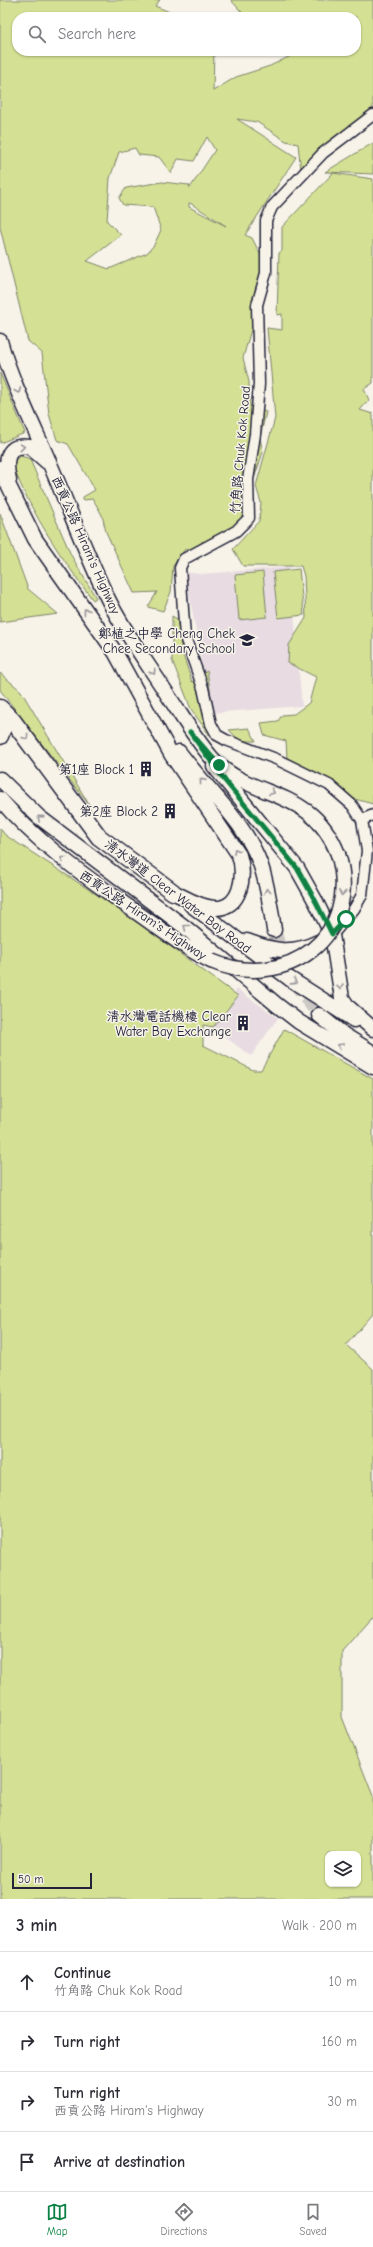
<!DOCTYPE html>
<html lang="en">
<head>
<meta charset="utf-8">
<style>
  :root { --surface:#fff; --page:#f2f2f3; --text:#2b2b33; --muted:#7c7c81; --line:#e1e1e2; --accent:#0b8043 }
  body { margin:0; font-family:"Comic Neue","LXGW WenKai TC",sans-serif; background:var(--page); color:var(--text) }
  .controls { position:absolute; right:12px; bottom:12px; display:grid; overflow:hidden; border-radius:8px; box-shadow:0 1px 3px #0004 }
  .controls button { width:36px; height:36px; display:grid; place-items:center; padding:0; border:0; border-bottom:1px solid var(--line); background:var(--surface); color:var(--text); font:20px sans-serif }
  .scale { position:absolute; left:12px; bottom:10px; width:80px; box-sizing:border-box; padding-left:4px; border:2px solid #22223b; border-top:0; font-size:11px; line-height:14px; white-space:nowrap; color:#22223b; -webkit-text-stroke:3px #f7f3e8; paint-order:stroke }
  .stop { position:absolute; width:12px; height:12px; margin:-9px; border:3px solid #0b8043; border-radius:50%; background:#fff }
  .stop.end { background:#0b8043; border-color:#fff; box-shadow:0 1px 4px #0008 }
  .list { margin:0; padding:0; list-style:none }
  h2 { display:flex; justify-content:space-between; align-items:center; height:52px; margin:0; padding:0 16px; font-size:17px }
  h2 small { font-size:13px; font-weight:400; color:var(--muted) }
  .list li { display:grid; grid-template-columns:26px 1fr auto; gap:12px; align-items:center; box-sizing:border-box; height:60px; padding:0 16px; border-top:1px solid var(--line) }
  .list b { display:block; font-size:15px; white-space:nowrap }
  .list p { margin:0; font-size:13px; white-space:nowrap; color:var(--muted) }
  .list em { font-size:13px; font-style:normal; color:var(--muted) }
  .icon { flex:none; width:22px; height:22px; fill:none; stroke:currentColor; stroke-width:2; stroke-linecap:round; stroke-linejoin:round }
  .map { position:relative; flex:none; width:373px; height:1899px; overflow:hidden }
  .search { position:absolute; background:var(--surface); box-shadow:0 1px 3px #0004; left:12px; right:12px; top:12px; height:44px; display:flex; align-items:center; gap:10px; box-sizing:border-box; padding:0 14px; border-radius:16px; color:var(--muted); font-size:15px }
  .sheet { height:292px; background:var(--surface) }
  nav { display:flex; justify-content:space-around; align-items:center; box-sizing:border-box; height:56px; border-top:1px solid var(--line); background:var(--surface); font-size:11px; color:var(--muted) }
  nav a { display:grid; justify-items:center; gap:2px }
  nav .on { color:var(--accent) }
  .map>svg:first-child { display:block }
  .built { fill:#e8dce2 }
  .green { fill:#d4e194; stroke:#7b8268; fill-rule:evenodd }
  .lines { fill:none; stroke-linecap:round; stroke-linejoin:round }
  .secondary-tunnel { stroke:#ccc9c5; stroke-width:14; stroke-dasharray:14 7; stroke-linecap:butt }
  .minor-casing { stroke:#22223b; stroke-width:13 }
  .secondary-casing { stroke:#22223b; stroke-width:17 }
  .primary-casing { stroke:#22223b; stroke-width:19 }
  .minor { stroke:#f7f3e8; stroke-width:10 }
  .secondary { stroke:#f7f3e8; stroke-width:14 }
  .primary { stroke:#f7f3e8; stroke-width:16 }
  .secondary-bridge-casing { stroke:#22223b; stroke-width:17; stroke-linecap:butt }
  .secondary-bridge { stroke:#f7f3e8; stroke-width:14 }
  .oneway { stroke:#97959a }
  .route { stroke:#0b8043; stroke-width:5 }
  .labels { text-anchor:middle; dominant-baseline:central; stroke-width:3; stroke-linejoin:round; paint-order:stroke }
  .street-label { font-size:13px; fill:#22223b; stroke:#f7f3e8 }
  .poi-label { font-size:13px; fill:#22223b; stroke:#f7f3e8; text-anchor:end }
</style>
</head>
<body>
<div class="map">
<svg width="373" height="1899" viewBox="0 0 373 1899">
  <rect width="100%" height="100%" fill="#f7f3e8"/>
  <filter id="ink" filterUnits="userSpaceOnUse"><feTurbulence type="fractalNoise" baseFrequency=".025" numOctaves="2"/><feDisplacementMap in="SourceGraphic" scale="8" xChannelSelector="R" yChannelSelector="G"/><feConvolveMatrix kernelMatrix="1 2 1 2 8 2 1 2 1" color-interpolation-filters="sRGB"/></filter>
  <g filter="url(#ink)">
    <path class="built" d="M290,567L302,706L211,713L185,572L200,574Z
      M237,989L278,1018L251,1056L210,1026Z"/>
    <path class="green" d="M0,0H160L155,6L182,17H17V51H214L213,91L236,77L270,66L301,51H356V17H246L231,0H373V116L301,171L298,144L286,141L257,122L237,119L296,157L245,235L252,238L271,276L255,290L252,326L243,358L249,382L250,406L266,412L260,438L263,452L254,479L250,481L241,533L216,547L202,541L198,560L185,549L173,566L171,592L163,611L148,607L157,592L134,593L106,532L102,515L93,499L83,500V497L95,490L68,444L57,440L49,414L42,353L28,341L0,227ZM207,137L215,150L190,188L189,185L162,182L126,188L119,198L123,205L153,207L161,230L154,245L147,253L109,269L87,261L121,235L107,221L110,178L119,152L135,148L139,155L159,157L171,173L178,159L194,161ZM189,203H190L226,226L189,207Z
      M373,143V174L325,172Z
      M333,173L373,179V383L364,389L369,400L360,410L373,414V804L351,798L334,783L287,758L286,741L264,735L261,723L278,721L282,715L294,714L309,703L316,677L288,663L289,645L306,618L304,576L301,566H243L233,549L259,521L261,503L256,486L275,418L267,328L282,330V314L277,315L279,253L282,251V227Z
      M0,373L25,433L0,443Z
      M20,456L28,458L31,462L71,555L96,598L93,600C61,558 33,516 13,467V462Z
      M0,513L28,589L58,614L0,622Z
      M299,569L304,615L278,618L273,572Z
      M263,572L267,617L239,620L235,575Z
      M172,616L177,619L182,652L192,682L207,671L212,702H203L208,725L215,741L212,739L191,709L172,660Z
      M0,673L21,691L90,806L0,690Z
      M249,728L256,741H240L229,730Z
      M0,828L5,835L122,911L238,996L213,1027L203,1025V1045L253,1070H261L284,1029L373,1079V1314L346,1345L373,1369V1616L342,1651V1717L373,1796V1899H0ZM328,1854H358V1884H328Z"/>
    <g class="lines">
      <path class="secondary-tunnel" d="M274,930L283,960
        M293,980L319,1015"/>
      <g class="minor-casing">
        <path id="minor" d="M362,820L373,815
          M332,935L354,909L362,895L367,851L362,820L352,805L329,785L276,759L226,740L217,735L211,724L203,688L185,637L180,568L184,559L236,531L249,518L248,480L255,434L259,384L257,305L266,273V221L272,207L323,153L373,115"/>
      </g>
      <g class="secondary-casing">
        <path id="secondary" d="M0,341C13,386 35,428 53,471C71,513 87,556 107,597C124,632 148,664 169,697C183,718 195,738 211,757C250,802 311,784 338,854
          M0,468L35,539L115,652L171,754L239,855C246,875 241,910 214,908C199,907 186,898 173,892
          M9,480C5,462 5,443 30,447L47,462
          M179,752C206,789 246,822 261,866C268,887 271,909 274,930
          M214,766L297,868L316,902L332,935L342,998L348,1007L373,1029
          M0,779L39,817L186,928L277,1005L299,1022L373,1067
          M0,799C37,843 84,875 130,908C157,926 182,947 211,961
          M191,905L290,979L354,1020
          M247,941C273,951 292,955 318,942
          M319,1015L344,1035L373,1053"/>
      </g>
      <g class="primary-casing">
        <path id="primary" d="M0,708L13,721L99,837L173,892
          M0,717L4,726L0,736"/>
      </g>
      <use href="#minor" class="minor"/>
      <use href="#secondary" class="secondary"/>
      <use href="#primary" class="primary"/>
      <g class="secondary-bridge-casing">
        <path id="secondary-bridge" d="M211,961C286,993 363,935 338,854"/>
      </g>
      <use href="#secondary-bridge" class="secondary-bridge"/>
    </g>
    <defs><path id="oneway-chevron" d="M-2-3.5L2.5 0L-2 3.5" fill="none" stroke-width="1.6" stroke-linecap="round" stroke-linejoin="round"/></defs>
    <g class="oneway">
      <use href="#oneway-chevron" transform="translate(18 391) rotate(67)"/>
      <use href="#oneway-chevron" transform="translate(22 447) rotate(-5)"/>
      <use href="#oneway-chevron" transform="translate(86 611) rotate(-127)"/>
      <use href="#oneway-chevron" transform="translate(153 672) rotate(56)"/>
      <use href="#oneway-chevron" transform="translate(26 737) rotate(53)"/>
      <use href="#oneway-chevron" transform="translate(202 781) rotate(-129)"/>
      <use href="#oneway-chevron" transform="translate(272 792) rotate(23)"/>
      <use href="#oneway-chevron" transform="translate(40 818) rotate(-139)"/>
      <use href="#oneway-chevron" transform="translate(236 851) rotate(-119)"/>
      <use href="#oneway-chevron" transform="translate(63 859) rotate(-142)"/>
      <use href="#oneway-chevron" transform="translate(267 891) rotate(-101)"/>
      <use href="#oneway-chevron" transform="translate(342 893) rotate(96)"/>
      <use href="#oneway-chevron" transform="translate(186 927) rotate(-142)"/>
      <use href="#oneway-chevron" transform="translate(294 982) rotate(33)"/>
      <use href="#oneway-chevron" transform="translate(340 987) rotate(81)"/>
      <use href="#oneway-chevron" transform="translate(340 1046) rotate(-149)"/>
    </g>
  </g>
  <g class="lines" filter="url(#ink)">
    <path class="route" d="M219,765L190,732L226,782L297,868L316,902L332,934L346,919"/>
  </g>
  <defs>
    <g id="school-bare" transform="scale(1.2)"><path d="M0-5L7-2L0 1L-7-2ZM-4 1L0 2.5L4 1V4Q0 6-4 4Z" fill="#22223b" stroke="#f7f3e8" stroke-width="2.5" paint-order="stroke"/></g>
    <g id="building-bare" transform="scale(1.2)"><path d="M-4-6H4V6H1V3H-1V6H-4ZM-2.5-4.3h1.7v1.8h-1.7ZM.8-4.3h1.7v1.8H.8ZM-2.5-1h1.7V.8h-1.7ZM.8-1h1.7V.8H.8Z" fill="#22223b" stroke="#f7f3e8" stroke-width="2.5" paint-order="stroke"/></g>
  </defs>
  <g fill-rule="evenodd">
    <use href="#school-bare" x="247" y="640"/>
    <use href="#building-bare" x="146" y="769"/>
    <use href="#building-bare" x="170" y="811"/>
    <use href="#building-bare" x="243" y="1023"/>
  </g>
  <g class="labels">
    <g class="street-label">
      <text transform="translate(240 450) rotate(-85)">竹角路 Chuk Kok Road</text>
      <text transform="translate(86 545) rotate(66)">西貢公路 Hiram's Highway</text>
      <text transform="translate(178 896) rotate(37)">清水灣道 Clear Water Bay Road</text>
      <text transform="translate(143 915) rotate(34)">西貢公路 Hiram's Highway</text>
    </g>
    <g class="poi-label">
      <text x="235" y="633">鄭植之中學 Cheng Chek<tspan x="235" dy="15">Chee Secondary School</tspan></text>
      <text x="134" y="769">第1座 Block 1</text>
      <text x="158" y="811">第2座 Block 2</text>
      <text x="231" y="1016">清水灣電話機樓 Clear<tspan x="231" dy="15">Water Bay Exchange</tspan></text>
    </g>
  </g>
</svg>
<div class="controls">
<button><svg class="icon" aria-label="layers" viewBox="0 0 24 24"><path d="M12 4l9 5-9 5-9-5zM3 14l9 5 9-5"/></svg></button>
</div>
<div class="scale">50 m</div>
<div class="stop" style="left:346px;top:919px"></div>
<div class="stop end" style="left:219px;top:765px"></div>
<div class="search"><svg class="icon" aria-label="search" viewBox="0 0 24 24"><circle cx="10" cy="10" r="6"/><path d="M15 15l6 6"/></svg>Search here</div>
</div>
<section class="sheet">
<h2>3 min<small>Walk · 200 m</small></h2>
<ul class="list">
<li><svg class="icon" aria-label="ahead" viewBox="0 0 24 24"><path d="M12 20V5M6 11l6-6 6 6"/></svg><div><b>Continue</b><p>竹角路 Chuk Kok Road</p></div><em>10 m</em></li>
<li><svg class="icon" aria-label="right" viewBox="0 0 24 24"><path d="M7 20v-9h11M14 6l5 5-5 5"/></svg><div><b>Turn right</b></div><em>160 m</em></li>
<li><svg class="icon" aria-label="right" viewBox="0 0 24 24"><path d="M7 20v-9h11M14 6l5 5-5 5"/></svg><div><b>Turn right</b><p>西貢公路 Hiram's Highway</p></div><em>30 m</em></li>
<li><svg class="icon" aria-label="arrive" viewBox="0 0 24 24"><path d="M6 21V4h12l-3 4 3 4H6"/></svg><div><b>Arrive at destination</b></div></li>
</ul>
</section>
<nav>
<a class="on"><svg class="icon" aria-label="map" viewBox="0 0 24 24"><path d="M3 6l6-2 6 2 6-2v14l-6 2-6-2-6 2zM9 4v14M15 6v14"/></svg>Map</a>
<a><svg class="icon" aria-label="directions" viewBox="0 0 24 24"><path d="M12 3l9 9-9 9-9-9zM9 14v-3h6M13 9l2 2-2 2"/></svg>Directions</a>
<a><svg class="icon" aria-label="saved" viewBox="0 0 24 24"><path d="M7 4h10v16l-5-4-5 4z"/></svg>Saved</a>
</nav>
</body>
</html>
